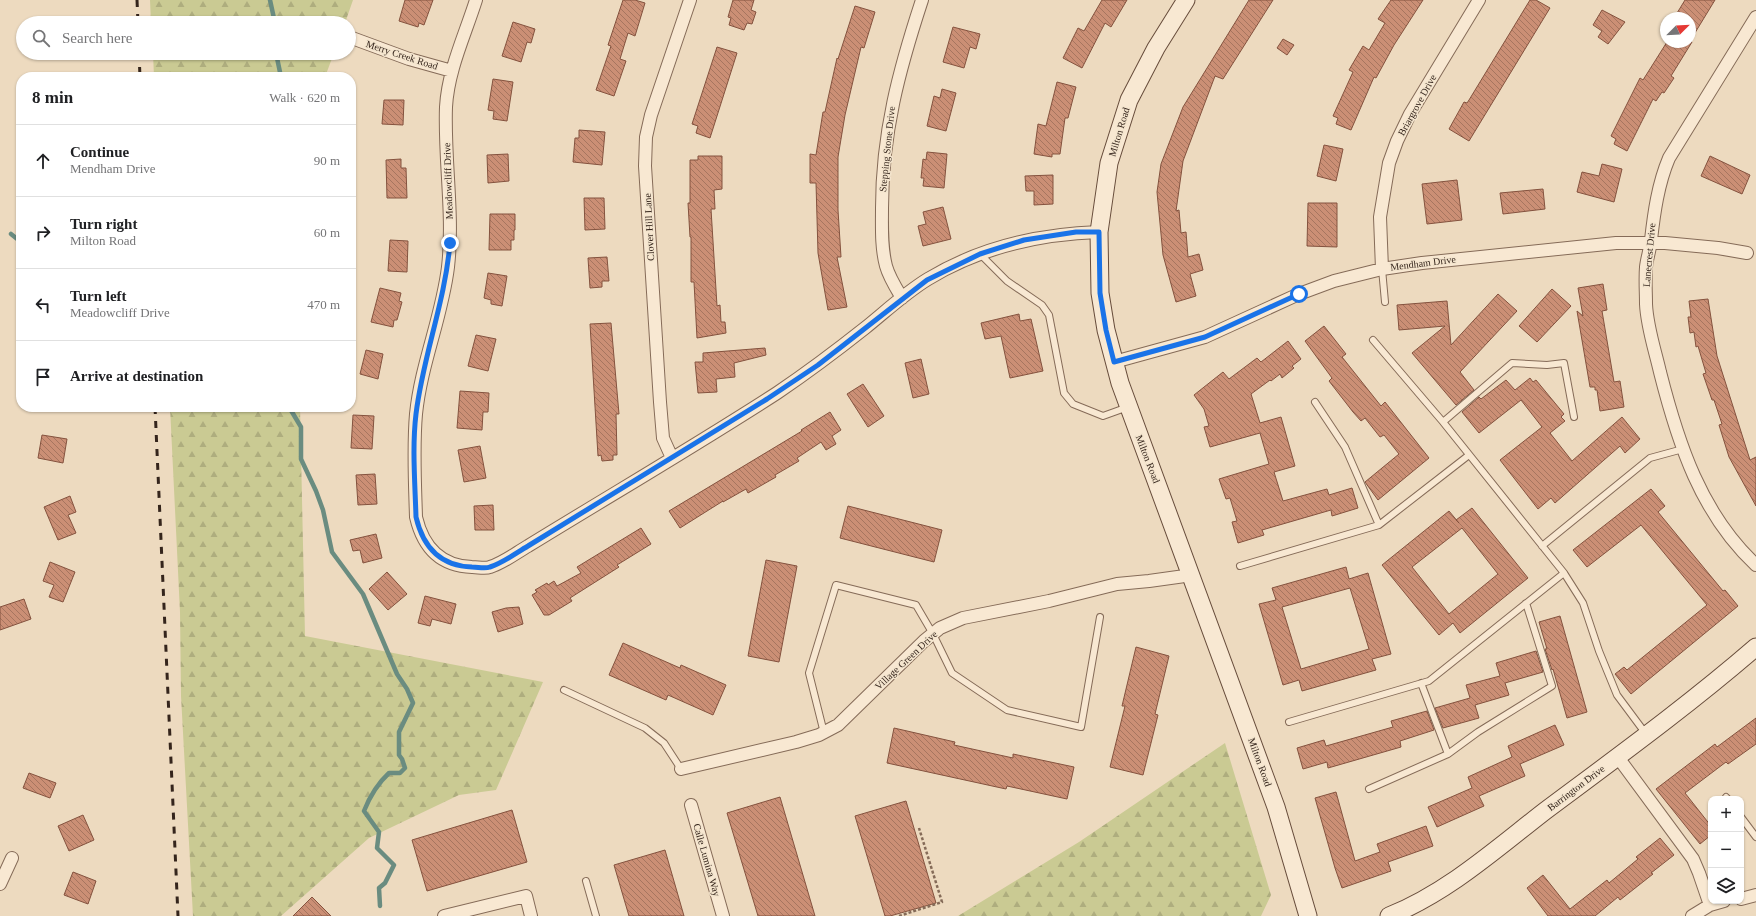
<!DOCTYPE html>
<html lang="en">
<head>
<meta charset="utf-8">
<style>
  :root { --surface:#fff; --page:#f6f6f6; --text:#202124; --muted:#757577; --line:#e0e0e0 }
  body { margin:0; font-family:Georgia,serif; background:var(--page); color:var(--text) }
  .controls { position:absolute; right:12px; bottom:12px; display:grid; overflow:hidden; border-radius:8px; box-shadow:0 1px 3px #0004 }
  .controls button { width:36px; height:36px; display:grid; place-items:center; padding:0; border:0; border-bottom:1px solid var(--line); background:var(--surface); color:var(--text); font:20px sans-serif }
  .compass { position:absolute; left:1660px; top:12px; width:36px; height:36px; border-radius:50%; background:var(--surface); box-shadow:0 1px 3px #0004; rotate:66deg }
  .stop { position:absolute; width:12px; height:12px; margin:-9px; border:3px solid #1a73e8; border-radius:50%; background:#fff }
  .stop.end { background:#1a73e8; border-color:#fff; box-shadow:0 1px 4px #0008 }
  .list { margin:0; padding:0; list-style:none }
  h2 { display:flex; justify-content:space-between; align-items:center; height:52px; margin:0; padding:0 16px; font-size:17px }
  h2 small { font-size:13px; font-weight:400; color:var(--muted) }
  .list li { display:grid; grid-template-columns:26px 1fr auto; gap:12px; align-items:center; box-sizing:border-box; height:72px; padding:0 16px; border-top:1px solid var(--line) }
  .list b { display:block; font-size:15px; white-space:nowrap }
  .list p { margin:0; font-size:13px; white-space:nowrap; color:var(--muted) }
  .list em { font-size:13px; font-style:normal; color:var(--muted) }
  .icon { flex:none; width:22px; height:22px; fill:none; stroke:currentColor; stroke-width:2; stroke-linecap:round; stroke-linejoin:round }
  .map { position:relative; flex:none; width:1756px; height:916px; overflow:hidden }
  .search { position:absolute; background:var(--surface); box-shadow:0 1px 3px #0004; left:16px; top:16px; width:340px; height:44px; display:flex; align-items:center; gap:10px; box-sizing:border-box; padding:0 14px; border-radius:22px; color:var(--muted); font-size:15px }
  .panel { position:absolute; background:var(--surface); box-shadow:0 1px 3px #0004; left:16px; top:72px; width:340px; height:340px; border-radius:16px }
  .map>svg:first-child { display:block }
  .forest { fill:url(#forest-firs) }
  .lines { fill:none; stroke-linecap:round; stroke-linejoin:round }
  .stream { stroke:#6a8c80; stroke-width:4.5 }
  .building { fill:url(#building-back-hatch); stroke:#84523e; fill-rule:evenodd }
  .lane-casing { stroke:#856b58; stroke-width:8 }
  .street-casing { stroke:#856b58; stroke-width:14 }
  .secondary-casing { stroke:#674c3b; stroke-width:19 }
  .path { stroke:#856b58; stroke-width:2.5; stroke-dasharray:3 2; stroke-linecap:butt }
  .lane { stroke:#f8e8d2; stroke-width:6 }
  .street { stroke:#f8e8d2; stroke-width:12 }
  .secondary { stroke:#f8e8d2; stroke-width:17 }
  .rail { stroke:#35251c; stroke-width:3; stroke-dasharray:7 7; stroke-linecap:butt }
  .route { stroke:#1a73e8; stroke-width:5 }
  .labels { text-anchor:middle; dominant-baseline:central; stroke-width:3; stroke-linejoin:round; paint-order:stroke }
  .street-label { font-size:10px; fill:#35251c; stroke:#f4e5ce }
</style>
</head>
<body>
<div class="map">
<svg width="1756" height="916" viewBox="0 0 1756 916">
  <defs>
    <pattern id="forest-firs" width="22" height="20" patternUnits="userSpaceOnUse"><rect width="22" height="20" fill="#caca93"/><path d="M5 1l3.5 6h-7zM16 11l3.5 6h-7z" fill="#aead7e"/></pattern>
    <pattern id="building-back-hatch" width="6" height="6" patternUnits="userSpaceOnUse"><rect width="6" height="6" fill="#cb8f75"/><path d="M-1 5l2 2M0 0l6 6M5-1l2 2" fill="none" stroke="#a6755f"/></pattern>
  </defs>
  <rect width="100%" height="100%" fill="#eddabf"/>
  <path class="forest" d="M150,0H353L345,23H151Z
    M153,53H334L325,77H154Z
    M351,213L356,232L351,246Z
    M170,407H300L305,636L543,682L496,790L459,795L369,838L281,916H193L181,696L180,612Z
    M1225,743L1271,895L1261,916H958L1079,842Z"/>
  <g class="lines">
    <path class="stream" d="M270,0L275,23
      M276,53L281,77
      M11,234L21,242
      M289,407L301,427V459L316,491L323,510L332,552L363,594L397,674L407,689L413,703L399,732V755L402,759L405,768L400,773H389C377,784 370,796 364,811L379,832L377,848L394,865L385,883L379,888L380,906"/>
  </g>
  <path class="building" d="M405,0H433L424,25L419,23L418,27L399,21Z
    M623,0H635L645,3L635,36L628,33L620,59L626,61L614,96L596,90L611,46L608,45Z
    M733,0H754L751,10L756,12L752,24L747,23L744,30L729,25L731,18L728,17Z
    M1102,0H1127L1111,27L1105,23L1082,68L1063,58L1078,28L1084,31Z
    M1249,0H1273L1223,79L1215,76L1183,161L1176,211L1179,210L1181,233L1186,232L1188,257L1199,254L1203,270L1190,274L1196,296L1176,302L1163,255L1157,192L1161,164L1183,107Z
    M1391,0H1423L1394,45L1376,78L1374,77L1351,130L1336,124L1338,118L1333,116L1353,72L1349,70L1363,46L1369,50L1385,23L1378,19Z
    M1530,0H1536L1550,8L1469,141L1449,129L1464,102L1467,103L1469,100Z
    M1685,0H1715L1690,41V18H1674Z
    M855,6L875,12L864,48L861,47L845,115L838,157V210L841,257H837L847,307L828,310L818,253L816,183H810V154L816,155L823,112H825L837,58L838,59Z
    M1602,10L1625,22L1608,44L1598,37L1602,31L1593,25Z
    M513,22L535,29L531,43L527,42L521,62L502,56Z
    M953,27L980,34L976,49L970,47L964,68L943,62Z
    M1283,39L1294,45L1287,55L1277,48Z
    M1667,42H1692L1671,76L1674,78L1664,93L1662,92L1656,101L1653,99L1627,151L1614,144L1616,139L1611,136L1640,78L1643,80Z
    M717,47L737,53L710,138L696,133L698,126L692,124Z
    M493,79L513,82L507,121L493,119L494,111L488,110Z
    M1057,82L1076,87L1068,118H1065L1060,154H1052V157L1034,154L1038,124L1046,126Z
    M942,89L956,93L946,131L927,126L934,96L940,98Z
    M384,100H404L403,125L382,124Z
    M579,130L605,132L602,165L573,162L575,138H579Z
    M1324,145L1343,149L1336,181L1317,176Z
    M927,152L947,154L944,188L923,186L924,178H921L923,159L926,160Z
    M508,154L509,181L488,183L487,155Z
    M698,156H722V189L714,190L715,209H711L717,306L720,305L721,322H725L726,333L697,338L694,282H691V237H690L688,203H690V160H698Z
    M1710,156L1750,175L1742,194L1701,176Z
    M401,159V168H406L407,198H387L386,160Z
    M1602,164L1622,169L1614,202L1577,192L1582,172L1599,176Z
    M1053,175V204L1034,205V191H1026L1025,176Z
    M1457,180L1462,220L1427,224L1422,184Z
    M1543,189L1545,209L1503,214L1500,193Z
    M584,198H604L605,229L585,230Z
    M1308,203H1337V247L1307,246Z
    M943,207L951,239L923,246L918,226L926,224L923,212Z
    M490,214H515V230H514V240H511V250H489Z
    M390,240L408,241L407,272L388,271Z
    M607,257L609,281H602V287L590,288L588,258Z
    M488,273L507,276L502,306L491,304V300L484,298Z
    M1603,284L1607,310L1602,311L1614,382L1620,381L1624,407L1600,411L1597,390H1595V387H1590L1577,311L1583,316L1578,288Z
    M380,288L401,293L399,301L402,302L397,320H394L393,327L371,322Z
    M1552,289L1571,306L1537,342L1519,326Z
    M1498,294L1517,311L1460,372L1474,390L1456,405L1412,353L1445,326L1399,330L1397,305L1447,301L1451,345Z
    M1708,299L1717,356L1750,460L1756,457V506L1729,457L1719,425L1722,424L1714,400H1712L1703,374L1706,373L1698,346L1696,347L1694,332L1690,333L1688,317H1691L1689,301Z
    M1019,314L1020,321L1031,319L1043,371L1010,378L1001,336L985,339L981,323Z
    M611,323L619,414H616L617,455H613V460L602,461L601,455L598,456L590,324Z
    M1324,326L1346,354L1342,357L1381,406L1385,402L1429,458L1378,500L1365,482L1399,454L1384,435L1380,437L1365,418L1361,421L1353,412L1329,381L1332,378L1305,341Z
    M476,335L496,339L488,371L468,366Z
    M1288,341L1301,359L1292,366L1294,368L1282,378L1280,374L1271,381L1270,380L1251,394L1260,423L1281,417L1295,466L1274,472L1283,501L1327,489L1329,495L1352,488L1358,508L1332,516L1331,510L1262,530L1264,535L1238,543L1232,522L1237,521L1230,498L1226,499L1219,479L1269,464L1260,433L1210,447L1204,427L1209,426L1204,409L1194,395L1223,372L1229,379L1257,358L1261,362Z
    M765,348L766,355L734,363L735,377L716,379L717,392L698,393L695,362H703V353Z
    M366,350L383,354L378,379L360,374Z
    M921,359L929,394L913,398L905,363Z
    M1530,378L1533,382L1536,380L1564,414L1561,417L1565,421L1550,433L1572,461L1622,417L1640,439L1625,453L1620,446L1555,503L1551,498L1538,509L1500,460L1542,427L1521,400L1479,433L1462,412L1479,397L1481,399L1506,380L1515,390Z
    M863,384L884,416L868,427L847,394Z
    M460,391L489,393L488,412H483L482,430L457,428Z
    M830,412L841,430L832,436L836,444L826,450L821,442L797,458L799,461L775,475L776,477L748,493L746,489L723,502V501L680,528L669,511L802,431L801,430Z
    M353,415L374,416L372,449L351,448Z
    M42,435L67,439L63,463L38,458Z
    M480,446L486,478L464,482L458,450Z
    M375,474L377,504L358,505L356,475Z
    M1651,489L1665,506L1658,512L1723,591L1725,590L1738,606L1631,694L1615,674L1624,667L1627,670L1707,605L1641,525L1587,567L1573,550Z
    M70,496L76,512L68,515L76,533L58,540L44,507Z
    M493,505L494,530H475L474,506Z
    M848,506L942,530L934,562L840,538Z
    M1472,508L1528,578L1460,633L1453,623L1439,635L1382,565L1449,511L1459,523L1456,520ZM1462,528L1498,574L1449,614L1412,567Z
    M641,528L651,544L617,565L619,567L570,598L572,601L549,615H544L532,595L537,592L535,590L547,583L548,585L554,581L557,586L581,573L577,567Z
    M376,534L382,558L363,563L360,550L353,551L350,540Z
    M766,560L797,566L779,662L748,656Z
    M50,562L75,572L63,602L49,597L54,585L43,581Z
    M1346,567L1349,579L1368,573L1391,654L1372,659L1376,670L1302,691L1299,680L1283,685L1259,604L1276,600L1272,588ZM1350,588L1369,649L1301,669L1282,607Z
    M387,572L407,594L388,610L369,589Z
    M425,596L456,604L451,624L432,619L430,626L418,623Z
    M24,599L31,619L0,630V607Z
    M519,607L523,624L498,632L492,612L506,608Z
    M1560,616L1587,712L1567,718L1553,669L1552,670L1545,649H1547L1539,622Z
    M623,643L680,668L681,665L726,685L713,715L668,695L666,700L609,675Z
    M1136,647L1169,656L1155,714L1158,715L1143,775L1110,767L1125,706H1122Z
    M1536,651L1543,672L1505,683L1509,695L1475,705L1479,718L1443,728L1435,708L1470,698L1466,685L1500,676L1496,663Z
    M1427,711L1434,730L1400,741L1401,747L1328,768L1327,762L1303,769L1297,748L1324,740L1326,746L1393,727L1391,721Z
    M1756,718V744L1728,764L1726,762L1685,793L1711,826V835L1700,844L1656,789L1715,744L1717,747Z
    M1555,725L1564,745L1520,764L1525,776L1479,796L1484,806L1437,827L1428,807L1472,788L1468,777L1512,757L1508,746Z
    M894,728L955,742L954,745L1013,758V754L1074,767L1067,799L1007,786L1006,789L887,763Z
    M29,773L56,783L50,798L23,788Z
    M1336,792L1355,861L1380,852L1377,844L1426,826L1433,846L1388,862L1391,871L1342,888L1335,868L1315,798Z
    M780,797L815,916H758L727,813Z
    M906,801L936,903L890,916H885L855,816Z
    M512,810L527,862L427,891L412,840Z
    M83,815L94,840L69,851L58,826Z
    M1660,838L1674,855L1651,873L1653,874L1620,900L1618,897L1595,916H1548L1527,888L1543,875L1570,909L1607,880L1609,883L1638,859L1636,857Z
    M665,850L684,916H629L614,865Z
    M73,872L96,881L88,904L64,895Z
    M312,897L331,916H293Z"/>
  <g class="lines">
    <g class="lane-casing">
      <path id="lane" d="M980,254L1007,281L1042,305L1049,315L1064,393L1073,404L1103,416L1128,407
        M1382,269L1385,302
        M1373,340L1443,422L1564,573
        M1315,402L1345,447L1379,525
        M1443,422L1512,363L1547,365L1564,363L1574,417
        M1542,546L1650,458L1683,449
        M1240,566L1379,525L1469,455
        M1421,683L1448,754L1478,732L1552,686L1526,603
        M564,690L645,728L664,743L681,769
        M1289,722L1429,681L1564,573L1583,603L1599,651L1617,695L1646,734
        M824,733L809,673L836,585L916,605L933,634L952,673L1007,710L1081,727L1100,617
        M1369,789L1448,754
        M1726,797L1728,799
        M1741,817L1756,837
        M586,881L596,916"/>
    </g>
    <g class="street-casing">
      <path id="street" d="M476,0C465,35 448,70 446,107C444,160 454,214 448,267C442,317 421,364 416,414C413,448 415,483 416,517C423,547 440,566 472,567C478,567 485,569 490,567C503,563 516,553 528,546C611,495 695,446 777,393C808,372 836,351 865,328C885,312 905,293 928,279C979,248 1039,234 1099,232
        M1756,17L1669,158C1658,184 1654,213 1651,240C1650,250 1647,258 1646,267C1645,279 1646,292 1646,304C1647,327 1655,350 1660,372C1678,443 1701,514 1756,565
        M352,38L409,59L452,71
        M1382,269L1380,217L1389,163L1397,141L1410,114L1479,0
        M902,298C896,288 889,277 886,266C881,247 882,227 882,208C882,133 899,70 922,0
        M1114,362L1205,337L1299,294L1334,281L1382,269L1422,263L1616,243H1665L1718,248L1747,253
        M672,458L663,438L660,402L645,166L646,137L651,115L690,0
        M1617,756L1693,859L1699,873L1710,905
        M681,769L796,742L819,735L838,725L924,641L940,628L963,618L1049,601L1117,584L1149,581L1192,575
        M691,805L723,916
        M0,884L12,858
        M1741,899L1756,895
        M444,916L526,896L531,916
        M1692,916L1710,905L1724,901"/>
    </g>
    <g class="secondary-casing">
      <path id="secondary" d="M1186,0L1156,48L1129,100L1109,163L1099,232L1100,293L1106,330L1120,383L1276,807L1308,916
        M1389,916C1447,893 1496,849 1545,811C1616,758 1689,705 1756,647"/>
    </g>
    <path class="path" d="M899,916L942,902L919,828"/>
    <use href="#lane" class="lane"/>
    <use href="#street" class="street"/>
    <use href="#secondary" class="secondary"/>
    <path class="rail" d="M137,0L138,23
      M139,53L140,77
      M155,407L178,916"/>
  </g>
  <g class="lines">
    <path class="route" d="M450,243C445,302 423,356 416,414C412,447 415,483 416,517C423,547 440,566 472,567C478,567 485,569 490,567C503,563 516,553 528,546L767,399L818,365L927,280L980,254L1024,240L1076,232H1099L1100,293L1106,330L1114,362L1205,337L1299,294"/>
  </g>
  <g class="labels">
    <g class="street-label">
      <text transform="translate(402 55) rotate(18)">Merry Creek Road</text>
      <text transform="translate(1417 105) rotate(-61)">Briargrove Drive</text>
      <text transform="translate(1119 132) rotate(-73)">Milton Road</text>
      <text transform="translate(887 149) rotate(-84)">Stepping Stone Drive</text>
      <text transform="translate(448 181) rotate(-92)">Meadowcliff Drive</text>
      <text transform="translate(649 227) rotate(-93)">Clover Hill Lane</text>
      <text transform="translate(1649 255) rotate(-85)">Lanecrest Drive</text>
      <text transform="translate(1423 263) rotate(-7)">Mendham Drive</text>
      <text transform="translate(1148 459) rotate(69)">Milton Road</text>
      <text transform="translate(906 660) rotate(-43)">Village Green Drive</text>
      <text transform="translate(1260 762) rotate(70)">Milton Road</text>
      <text transform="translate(1576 788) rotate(-37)">Barrington Drive</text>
      <text transform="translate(707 860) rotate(74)">Calle Lumina Way</text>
    </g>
  </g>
</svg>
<div class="controls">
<button>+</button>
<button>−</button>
<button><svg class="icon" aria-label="layers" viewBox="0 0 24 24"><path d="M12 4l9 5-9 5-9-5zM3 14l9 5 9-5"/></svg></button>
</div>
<svg class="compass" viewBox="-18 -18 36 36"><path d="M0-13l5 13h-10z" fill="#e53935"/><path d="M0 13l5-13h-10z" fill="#757577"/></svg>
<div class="stop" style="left:1299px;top:294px"></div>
<div class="stop end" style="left:450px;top:243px"></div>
<div class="search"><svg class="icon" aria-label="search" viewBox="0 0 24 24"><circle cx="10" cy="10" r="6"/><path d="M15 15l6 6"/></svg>Search here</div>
<section class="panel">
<h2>8 min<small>Walk · 620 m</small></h2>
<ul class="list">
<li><svg class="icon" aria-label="ahead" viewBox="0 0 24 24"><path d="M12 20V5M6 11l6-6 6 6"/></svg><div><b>Continue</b><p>Mendham Drive</p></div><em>90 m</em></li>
<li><svg class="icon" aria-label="right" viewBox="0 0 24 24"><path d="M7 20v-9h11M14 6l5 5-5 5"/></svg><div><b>Turn right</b><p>Milton Road</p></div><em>60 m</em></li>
<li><svg class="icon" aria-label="left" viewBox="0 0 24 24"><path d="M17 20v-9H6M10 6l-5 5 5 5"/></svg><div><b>Turn left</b><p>Meadowcliff Drive</p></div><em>470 m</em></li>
<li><svg class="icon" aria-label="arrive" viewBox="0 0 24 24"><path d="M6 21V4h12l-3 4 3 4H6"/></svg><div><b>Arrive at destination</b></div></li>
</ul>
</section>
</div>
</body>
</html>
